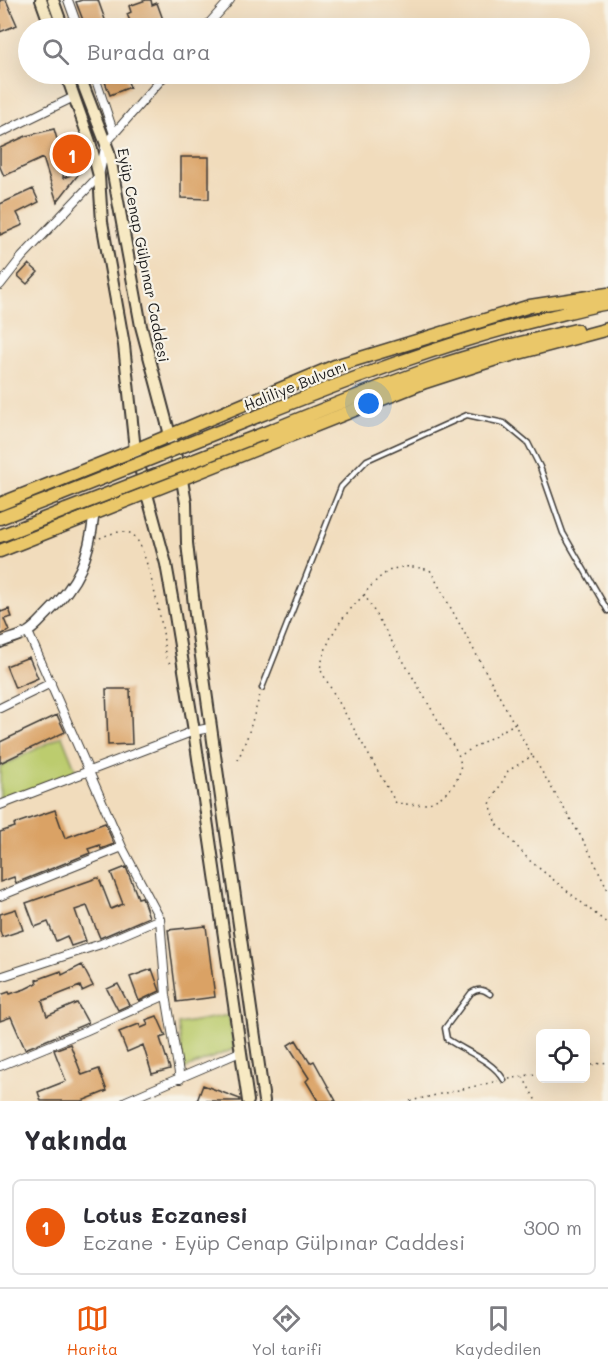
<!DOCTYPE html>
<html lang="tr">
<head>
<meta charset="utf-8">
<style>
  :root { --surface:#fff; --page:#f2f2f3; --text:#2b2b33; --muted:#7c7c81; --line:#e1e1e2; --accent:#ea580c }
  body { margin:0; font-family:Mali,sans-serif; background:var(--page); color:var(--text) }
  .controls { position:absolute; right:18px; bottom:18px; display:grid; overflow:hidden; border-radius:9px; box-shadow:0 6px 24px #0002 }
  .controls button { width:54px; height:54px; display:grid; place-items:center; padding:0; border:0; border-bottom:2px solid var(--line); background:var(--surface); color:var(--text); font:30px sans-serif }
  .you { position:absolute; left:369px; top:404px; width:21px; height:21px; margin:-15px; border:4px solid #fff; border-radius:50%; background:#1a73e8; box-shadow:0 0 0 9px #1a73e833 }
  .badge { display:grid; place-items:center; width:39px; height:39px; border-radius:50%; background:var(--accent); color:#fff; font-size:20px; font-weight:700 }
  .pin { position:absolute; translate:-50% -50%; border:3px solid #fff; box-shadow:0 2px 6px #0006 }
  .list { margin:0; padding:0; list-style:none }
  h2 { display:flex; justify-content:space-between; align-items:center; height:78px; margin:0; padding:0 24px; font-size:26px }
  h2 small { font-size:20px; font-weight:400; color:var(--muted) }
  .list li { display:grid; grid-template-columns:39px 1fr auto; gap:18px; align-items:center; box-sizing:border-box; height:96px; margin:0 12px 12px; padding:0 12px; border:2px solid var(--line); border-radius:9px }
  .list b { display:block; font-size:22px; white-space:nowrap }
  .list p { margin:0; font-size:20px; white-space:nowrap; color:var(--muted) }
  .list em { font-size:20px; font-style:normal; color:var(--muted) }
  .icon { flex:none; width:33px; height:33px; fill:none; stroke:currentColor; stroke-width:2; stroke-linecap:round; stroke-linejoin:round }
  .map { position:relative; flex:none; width:608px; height:1101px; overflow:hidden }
  .search { position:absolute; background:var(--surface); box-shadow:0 6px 24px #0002; left:18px; right:18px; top:18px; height:66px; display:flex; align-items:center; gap:15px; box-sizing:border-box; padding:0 21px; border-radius:33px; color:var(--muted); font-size:22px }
  .sheet { height:186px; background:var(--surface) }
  nav { display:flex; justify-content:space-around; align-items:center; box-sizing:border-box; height:84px; border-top:2px solid var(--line); background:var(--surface); font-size:16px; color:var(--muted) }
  nav a { display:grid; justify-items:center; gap:3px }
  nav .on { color:var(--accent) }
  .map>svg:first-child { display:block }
  .green { fill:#bccc6e; stroke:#6c7445; stroke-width:1.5 }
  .building { fill:#daa265 }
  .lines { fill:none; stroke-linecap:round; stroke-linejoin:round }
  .service-casing { stroke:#3c3934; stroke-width:7 }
  .minor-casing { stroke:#3c3934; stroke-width:10 }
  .tertiary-casing { stroke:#3c3934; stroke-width:12 }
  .secondary-casing { stroke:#3c3934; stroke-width:14 }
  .trunk-casing { stroke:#3c3934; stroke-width:15 }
  .path { stroke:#3c3934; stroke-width:1.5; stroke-dasharray:1.5 4.5; stroke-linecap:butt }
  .service { stroke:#fff; stroke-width:4 }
  .minor { stroke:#fff; stroke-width:8 }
  .tertiary { stroke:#fff; stroke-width:9 }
  .secondary { stroke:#f7e9c3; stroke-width:10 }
  .trunk { stroke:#eac769; stroke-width:12 }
  .trunk-bridge-casing { stroke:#3c3934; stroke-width:15; stroke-linecap:butt }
  .trunk-bridge { stroke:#eac769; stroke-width:12 }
  .labels { text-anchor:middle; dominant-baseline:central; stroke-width:4.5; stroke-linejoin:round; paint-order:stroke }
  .street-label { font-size:15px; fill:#1c1c1c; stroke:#f7f3e8 }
</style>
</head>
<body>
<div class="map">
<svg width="608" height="1101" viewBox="0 0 608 1101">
  <rect width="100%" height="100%" fill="#f7f3e8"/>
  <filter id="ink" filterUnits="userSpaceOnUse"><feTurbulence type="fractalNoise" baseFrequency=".0167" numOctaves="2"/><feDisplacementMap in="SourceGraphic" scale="12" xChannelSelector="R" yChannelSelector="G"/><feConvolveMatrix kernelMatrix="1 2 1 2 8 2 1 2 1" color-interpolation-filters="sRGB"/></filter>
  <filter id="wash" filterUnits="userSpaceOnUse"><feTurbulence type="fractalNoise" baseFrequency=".008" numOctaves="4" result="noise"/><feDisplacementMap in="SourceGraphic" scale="24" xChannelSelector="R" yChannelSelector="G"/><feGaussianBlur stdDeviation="1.35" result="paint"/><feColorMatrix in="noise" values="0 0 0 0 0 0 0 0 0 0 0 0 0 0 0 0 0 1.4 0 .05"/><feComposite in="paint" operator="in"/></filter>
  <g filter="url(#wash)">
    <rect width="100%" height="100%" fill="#f1dcbc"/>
    <path class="green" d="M62,736L77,773L0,802V767Z
      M229,1015L234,1049L184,1069L178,1024Z"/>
    <g id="blocks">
      <path class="building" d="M0,0H6L17,25L0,32Z
        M82,0H98L108,28H86L76,2Z
        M146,0H151L152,5L157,3L166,28H133L127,14L131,12L129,6Z
        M102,74H125L130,87L110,95Z
        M54,129L64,163L63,178L81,171L57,202L43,158L4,176L0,167V148L26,136Z
        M181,157H209V199L181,198Z
        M33,189L39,202L17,213L23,225L0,235V204Z
        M29,264L38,272L27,284L18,276Z
        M0,609L1,612L9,609L12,617L4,619L9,631L0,635Z
        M29,657L38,678L15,688L6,666Z
        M106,689H130L132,744L108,745Z
        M57,715L65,732L0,763V742Z
        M55,810L65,838L105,823L114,844L101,849L100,845L88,849L90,853L16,883L14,877L0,882V832L15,827L14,824Z
        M126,867L138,898L142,897L149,917L100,938L87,906L75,910L86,941L71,946L67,936L56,941L48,922L35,927L26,903L97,878H99L111,909L123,904L111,873Z
        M16,909L23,930L2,937L0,931V914Z
        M206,926L215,997L177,1002L168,930Z
        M82,965L93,986L82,991L80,986L42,1001L47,1016L77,1003L88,1023L25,1049L11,1017L0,1021V995L9,992L10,994L25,989L37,983L36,980L61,971L62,975Z
        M152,969L160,991L139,1001L130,977Z
        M118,984L129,1005L118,1010L107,989Z
        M157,1016L166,1036L160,1038L170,1069L152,1074L143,1045L127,1052L119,1032L139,1024L141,1028L148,1025L146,1020Z
        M296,1040L310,1063L314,1061L336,1101H318L306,1081L309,1078L288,1045Z
        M70,1044L82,1075L99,1069L107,1091L82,1101H41L38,1092L66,1081L54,1050Z
        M203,1085L240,1099V1101H197Z"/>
    </g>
  </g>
  <g filter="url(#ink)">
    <use href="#blocks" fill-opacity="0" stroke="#3c3934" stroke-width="1.5"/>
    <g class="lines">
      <g class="service-casing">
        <path id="service" d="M262,688L341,487L367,460L467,415L504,423L528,443L540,467L563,533L608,611
          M490,994C483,989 478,988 471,993L445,1028L447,1039C466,1052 492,1060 504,1080"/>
      </g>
      <g class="minor-casing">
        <path id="minor" d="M68,0L78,28
          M205,28L230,0
          M94,74L114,134
          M0,133L74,97
          M0,285L22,257L99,176L106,143L166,74
          M28,632L122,847L160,919L166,995L180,1079
          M0,708L51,683
          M0,805L194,731L210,728
          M0,896L122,847
          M0,977L101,944L160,919
          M0,1066L85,1031L166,995
          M126,1101L240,1052"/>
      </g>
      <g class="tertiary-casing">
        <path id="tertiary" d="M0,643C9,639 18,637 26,633C34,629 41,620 47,614C79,583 89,558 94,515"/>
      </g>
      <g class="secondary-casing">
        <path id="secondary" d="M41,0L51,28
          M53,0L63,28
          M66,74L90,142L99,176L102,222L124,345L135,450L166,564L173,603L194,731L248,1101
          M79,74L109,152L141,326L182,480L186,503L187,543L195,614L264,1101"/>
      </g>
      <g class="trunk-casing">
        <path id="trunk" d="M258,416C353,378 447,342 545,318C566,313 587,307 608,303
          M265,433C321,410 377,387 435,367C481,351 529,341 576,330
          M0,504L135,450L335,366L530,306L608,294
          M0,518L60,495
          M0,536L66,510
          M0,551L425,382L493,360L608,329"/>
      </g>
      <path class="path" d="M100,538C109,534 122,529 132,534C145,541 160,615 163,632C165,644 162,658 173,666
        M364,595C341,618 327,636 320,669L396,803C406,804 418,806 429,803C447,797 466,776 459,757
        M516,723L459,756L364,594C386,568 397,562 430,570L532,756L508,771L490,804L497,824L529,860L608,924
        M533,757L586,845L608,890
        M238,760L248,735L260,695
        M586,1066L608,1062
        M523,1077L536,1101
        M509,1079L540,1073
        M410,1101L498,1081"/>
      <use href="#service" class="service"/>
      <use href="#minor" class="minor"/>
      <use href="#tertiary" class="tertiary"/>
      <use href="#secondary" class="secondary"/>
      <use href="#trunk" class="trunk"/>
      <g class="trunk-bridge-casing">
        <path id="trunk-bridge" d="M60,495L258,416
          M66,510L265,433"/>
      </g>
      <use href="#trunk-bridge" class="trunk-bridge"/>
    </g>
  </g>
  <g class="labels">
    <g class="street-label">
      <text transform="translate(144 255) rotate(79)">Eyüp Cenap Gülpınar Caddesi</text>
      <text transform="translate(295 385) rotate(-22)">Haliliye Bulvarı</text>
    </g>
  </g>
</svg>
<div class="controls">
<button><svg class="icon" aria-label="locate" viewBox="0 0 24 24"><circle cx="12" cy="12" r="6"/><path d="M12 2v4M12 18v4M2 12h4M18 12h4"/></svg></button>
</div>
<div class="you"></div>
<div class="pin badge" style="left:72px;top:154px">1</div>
<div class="search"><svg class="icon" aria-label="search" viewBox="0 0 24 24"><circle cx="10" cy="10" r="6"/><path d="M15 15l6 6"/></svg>Burada ara</div>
</div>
<section class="sheet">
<h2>Yakında<small></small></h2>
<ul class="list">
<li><span class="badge">1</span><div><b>Lotus Eczanesi</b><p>Eczane · Eyüp Cenap Gülpınar Caddesi</p></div><em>300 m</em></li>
</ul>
</section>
<nav>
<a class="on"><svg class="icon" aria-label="map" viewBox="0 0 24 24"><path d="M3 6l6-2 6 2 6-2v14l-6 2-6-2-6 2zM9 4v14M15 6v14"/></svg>Harita</a>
<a><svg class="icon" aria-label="directions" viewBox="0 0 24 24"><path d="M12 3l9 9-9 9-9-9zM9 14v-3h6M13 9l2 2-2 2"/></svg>Yol tarifi</a>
<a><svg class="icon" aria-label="saved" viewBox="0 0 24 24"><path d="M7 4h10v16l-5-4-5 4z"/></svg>Kaydedilen</a>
</nav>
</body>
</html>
